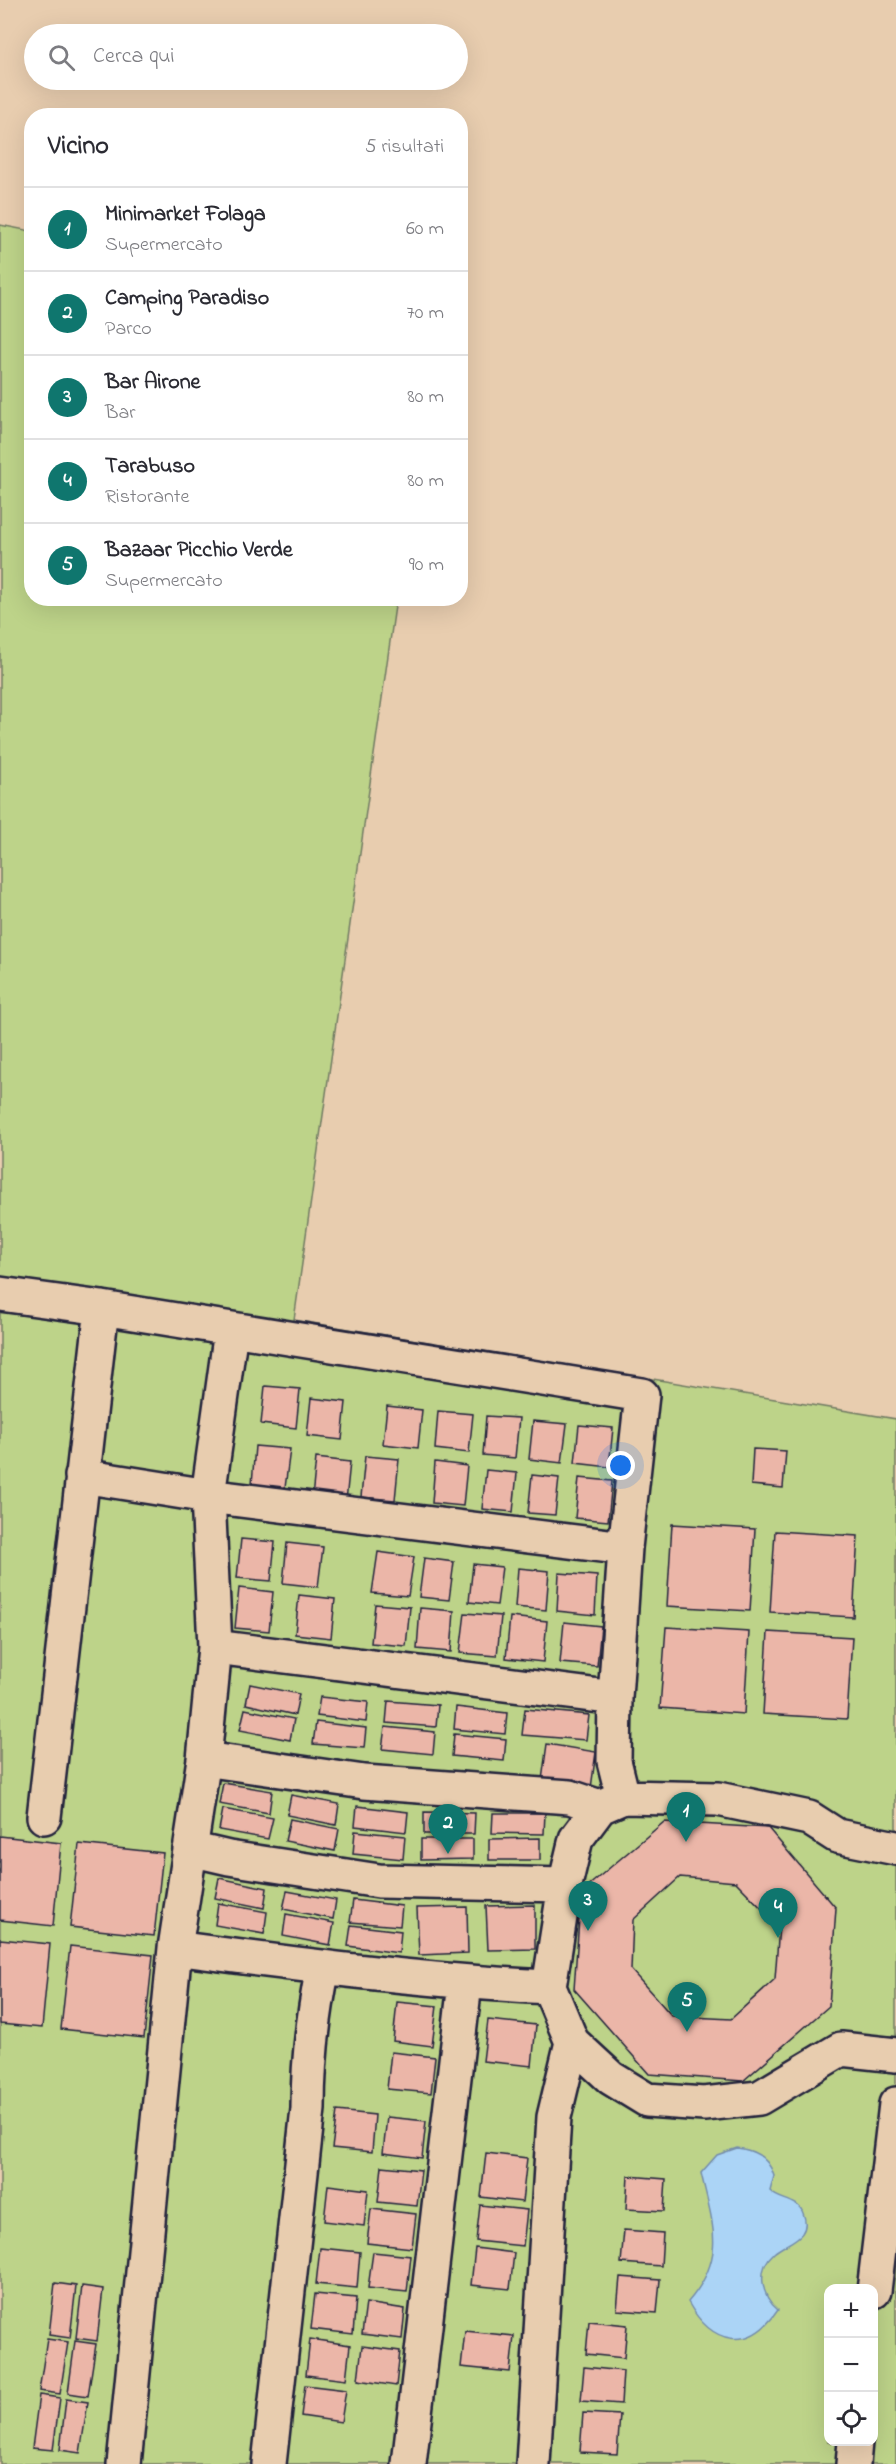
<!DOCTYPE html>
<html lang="it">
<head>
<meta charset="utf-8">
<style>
  :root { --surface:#fff; --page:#f2f2f3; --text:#2b2b33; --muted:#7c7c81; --line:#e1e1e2; --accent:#0f766e }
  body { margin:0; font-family:"Indie Flower",sans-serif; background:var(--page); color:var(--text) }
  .controls { position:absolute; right:18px; bottom:18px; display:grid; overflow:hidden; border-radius:12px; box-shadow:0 6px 24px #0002 }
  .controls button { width:54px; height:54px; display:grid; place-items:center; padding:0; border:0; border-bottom:2px solid var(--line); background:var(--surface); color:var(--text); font:30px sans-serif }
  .you { position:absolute; left:621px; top:1466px; width:21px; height:21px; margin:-15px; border:4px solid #fff; border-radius:50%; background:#1a73e8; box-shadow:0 0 0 9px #1a73e833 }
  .badge { display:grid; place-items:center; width:39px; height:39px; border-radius:50%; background:var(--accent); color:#fff; font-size:20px; font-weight:700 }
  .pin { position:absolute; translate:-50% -50px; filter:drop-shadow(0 2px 3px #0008) }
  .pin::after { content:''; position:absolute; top:32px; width:21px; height:18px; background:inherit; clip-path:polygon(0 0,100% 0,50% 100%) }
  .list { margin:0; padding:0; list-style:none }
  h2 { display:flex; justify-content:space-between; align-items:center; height:78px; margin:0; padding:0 24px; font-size:26px }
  h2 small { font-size:20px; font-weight:400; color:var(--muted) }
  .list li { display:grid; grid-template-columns:39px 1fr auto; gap:18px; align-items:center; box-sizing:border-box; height:84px; padding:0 24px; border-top:2px solid var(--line) }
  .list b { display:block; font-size:22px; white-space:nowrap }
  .list p { margin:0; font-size:20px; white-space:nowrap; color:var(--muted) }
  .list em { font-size:20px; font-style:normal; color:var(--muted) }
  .icon { flex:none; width:33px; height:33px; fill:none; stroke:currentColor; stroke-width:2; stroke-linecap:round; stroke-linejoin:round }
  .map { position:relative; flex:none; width:896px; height:2464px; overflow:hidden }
  .search { position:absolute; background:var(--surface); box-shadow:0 6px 24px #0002; left:24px; top:24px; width:444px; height:66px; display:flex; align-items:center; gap:15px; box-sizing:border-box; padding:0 21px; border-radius:33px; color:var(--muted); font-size:22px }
  .panel { position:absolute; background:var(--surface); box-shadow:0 6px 24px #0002; left:24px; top:108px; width:444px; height:498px; border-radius:24px }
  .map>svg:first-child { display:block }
  .green { fill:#bdd389; stroke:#707a62; stroke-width:1.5; fill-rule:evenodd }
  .water { fill:#abd4f6; stroke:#748dab; stroke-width:1.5 }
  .building { fill:#ebb6a8; stroke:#22223b; stroke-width:1.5; fill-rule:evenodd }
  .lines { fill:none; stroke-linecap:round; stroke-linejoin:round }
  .minor-casing { stroke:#22223b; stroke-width:38 }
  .minor { stroke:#e8cdaf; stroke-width:33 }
</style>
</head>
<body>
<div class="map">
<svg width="896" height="2464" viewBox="0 0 896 2464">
  <rect width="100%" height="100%" fill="#e8cdaf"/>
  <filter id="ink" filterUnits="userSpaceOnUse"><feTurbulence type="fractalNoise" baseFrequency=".0167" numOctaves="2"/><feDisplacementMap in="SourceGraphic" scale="12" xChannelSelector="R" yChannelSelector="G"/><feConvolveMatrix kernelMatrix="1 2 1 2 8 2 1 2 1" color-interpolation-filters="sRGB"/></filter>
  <g filter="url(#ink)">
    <path class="green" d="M0,225L31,231L32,598L396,599L294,1320L896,1419V2464H0ZM828,2288H874V2442H828Z"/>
    <path class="water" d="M737,2148C754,2150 769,2158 774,2176L770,2191C779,2201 798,2199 803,2213C813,2238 788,2241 774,2253C756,2269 761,2296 778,2310C749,2353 712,2345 688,2302C727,2257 713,2225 701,2173L717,2155Z"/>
    <path class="building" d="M265,1386L300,1389L296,1428L261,1424Z
      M311,1398L346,1402L342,1440L307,1436Z
      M387,1406L422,1410L418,1448L383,1444Z
      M438,1411L473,1414L469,1453L435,1449Z
      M486,1416L519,1418L515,1458L483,1455Z
      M533,1421L567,1424L562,1463L529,1459Z
      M579,1425L613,1428L609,1467L575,1463Z
      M255,1446L290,1449L285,1488L252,1484Z
      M753,1449L786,1451L783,1488L751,1485Z
      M365,1456L399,1459L395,1500L361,1497Z
      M316,1458L350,1462L346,1501L312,1498Z
      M435,1462L467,1466L463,1506L432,1503Z
      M486,1470L517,1473L513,1512L482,1509Z
      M532,1475L559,1478L555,1515L528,1513Z
      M579,1478L612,1481L608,1521L575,1518Z
      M672,1524L755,1529L750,1611L667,1606Z
      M775,1531L858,1536L853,1617L770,1612Z
      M241,1539L275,1542L271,1581L237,1578Z
      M287,1543L323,1547L318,1587L283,1583Z
      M378,1552L414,1557L408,1596L372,1593Z
      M424,1558L454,1562L449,1600L419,1597Z
      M473,1564L502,1567L497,1605L469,1602Z
      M518,1568L549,1571L546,1610L515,1607Z
      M559,1573L597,1576L595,1615L557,1611Z
      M239,1588L273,1592L269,1631L235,1628Z
      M299,1595L335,1599L331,1638L295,1634Z
      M375,1604L410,1607L406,1646L371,1643Z
      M420,1608L454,1611L451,1652L417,1649Z
      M465,1613L501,1616L497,1656L460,1653Z
      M510,1617L547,1621L543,1662L506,1658Z
      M564,1622L601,1626L597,1666L560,1663Z
      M666,1627L749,1632L744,1714L660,1708Z
      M768,1632L852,1637L847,1719L763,1714Z
      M250,1684L299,1694L295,1715L246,1704Z
      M320,1697L368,1702L366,1722L317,1716Z
      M388,1701L438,1705L436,1727L386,1723Z
      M456,1707L507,1713L505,1734L454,1729Z
      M245,1709L294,1719L290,1740L240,1730Z
      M525,1709L589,1715L586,1740L522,1735Z
      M316,1722L366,1728L364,1748L313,1744Z
      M385,1727L435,1732L433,1754L382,1749Z
      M454,1734L506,1739L504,1761L452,1756Z
      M547,1744L596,1752L591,1788L542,1780Z
      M223,1783L272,1791L269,1813L219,1804Z
      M291,1795L339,1804L336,1825L287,1815Z
      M357,1806L408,1812L406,1832L355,1826Z
      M223,1809L273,1818L268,1839L219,1830Z
      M424,1812L475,1813L474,1834H424Z
      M493,1813H545L544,1834L492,1833Z
      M290,1819L339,1829L335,1851L285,1841Z
      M664,1822L768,1828L836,1908L829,2006L743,2081L649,2074L574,1989L581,1892ZM680,1877L736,1882L779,1926L775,1979L731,2019L672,2016L631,1970L633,1920Z
      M355,1831L405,1836L403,1859L353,1854Z
      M0,1836L61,1843L53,1926L0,1920Z
      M540,1838V1860H489V1839Z
      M421,1839H473V1859L421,1860Z
      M79,1844L163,1853L154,1936L70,1927Z
      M219,1878L267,1888L264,1908L215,1898Z
      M287,1891L336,1900L333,1919L283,1909Z
      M353,1900L402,1906L400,1926L350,1922Z
      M218,1903L267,1912L264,1934L215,1925Z
      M535,1905V1949L488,1950L486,1906Z
      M467,1907L468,1953L419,1955L417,1908Z
      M286,1914L334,1923L330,1945L283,1936Z
      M351,1925L401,1931L399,1953L348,1946Z
      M0,1939L50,1944L42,2028L0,2024Z
      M70,1946L153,1955L144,2038L61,2029Z
      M397,2002L437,2006L432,2046L393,2041Z
      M488,2020L536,2025L532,2066L483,2061Z
      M391,2052L435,2057L431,2093L387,2089Z
      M337,2111L375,2115L372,2152L332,2148Z
      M387,2117L426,2121L422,2158L383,2153Z
      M486,2153L527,2158L522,2202L481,2197Z
      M382,2166L421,2170L417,2206L378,2202Z
      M628,2176L666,2179L664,2211L626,2209Z
      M328,2185L368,2190L364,2226L324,2221Z
      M480,2205L527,2210L523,2246L476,2241Z
      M371,2209L416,2214L412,2248L367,2243Z
      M624,2230L663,2233L661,2266L621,2263Z
      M320,2248L360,2252L357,2288L316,2284Z
      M475,2248L514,2253L510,2289L471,2285Z
      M373,2252L411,2256L407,2292L368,2288Z
      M620,2277L660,2280L657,2313L617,2310Z
      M55,2283L76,2286L70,2338L49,2335Z
      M82,2286L103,2289L97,2341L76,2338Z
      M315,2294L356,2298L353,2334L311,2329Z
      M366,2303L405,2309L402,2339L362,2334Z
      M589,2321L627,2325L624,2358L586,2354Z
      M465,2331L514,2336L510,2372L461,2367Z
      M47,2339L68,2342L60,2394L39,2391Z
      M310,2339L350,2345L346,2380L306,2375Z
      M75,2341L96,2344L88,2396L68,2393Z
      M362,2346L400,2351L396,2386L358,2380Z
      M584,2367L623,2371L621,2404L581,2401Z
      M305,2385L346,2390L341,2422L301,2416Z
      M39,2395L60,2398L53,2450L32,2448Z
      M66,2399L88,2402L80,2453L60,2450Z
      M583,2413L620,2415L617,2454L580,2452Z"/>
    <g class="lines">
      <g class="minor-casing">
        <path id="minor" d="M0,1294L102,1308L642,1395L625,1548L615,1698L614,1761L623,1797
          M231,1330L208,1496L215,1647L204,1759L175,1948C300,1965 424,1981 549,1987
          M82,1476L208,1496L625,1548
          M215,1647L615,1698
          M204,1759L364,1782L570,1797L600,1807
          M44,1817L102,1308
          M896,1848L837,1836L809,1818L718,1799L623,1797L600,1807L576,1839L565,1885L549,1987L572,2042L611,2078L647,2100L704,2104L759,2098L841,2049L896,2055
          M190,1849L229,1858L379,1881L565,1885
          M874,2291L896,2104
          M124,2464L175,1948
          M269,2464L308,2109C308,2061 313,2016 323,1968
          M409,2464L465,1983
          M533,2464L554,2117L572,2042
          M853,2464L855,2442"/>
      </g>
      <use href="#minor" class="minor"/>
    </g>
  </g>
</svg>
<div class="controls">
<button>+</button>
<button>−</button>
<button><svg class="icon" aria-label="locate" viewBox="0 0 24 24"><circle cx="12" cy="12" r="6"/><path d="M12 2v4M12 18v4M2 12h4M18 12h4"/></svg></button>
</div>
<div class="you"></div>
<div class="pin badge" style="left:686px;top:1842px">1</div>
<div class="pin badge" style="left:448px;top:1854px">2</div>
<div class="pin badge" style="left:588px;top:1931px">3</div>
<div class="pin badge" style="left:778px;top:1938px">4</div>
<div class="pin badge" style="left:687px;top:2032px">5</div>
<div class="search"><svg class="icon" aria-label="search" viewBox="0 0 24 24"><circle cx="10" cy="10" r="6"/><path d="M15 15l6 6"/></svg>Cerca qui</div>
<section class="panel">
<h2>Vicino<small>5 risultati</small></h2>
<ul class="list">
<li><span class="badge">1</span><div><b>Minimarket Folaga</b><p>Supermercato</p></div><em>60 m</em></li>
<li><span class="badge">2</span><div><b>Camping Paradiso</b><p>Parco</p></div><em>70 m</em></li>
<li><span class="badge">3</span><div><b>Bar Airone</b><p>Bar</p></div><em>80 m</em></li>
<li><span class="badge">4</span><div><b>Tarabuso</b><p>Ristorante</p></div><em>80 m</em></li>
<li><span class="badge">5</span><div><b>Bazaar Picchio Verde</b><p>Supermercato</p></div><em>90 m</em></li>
</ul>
</section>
</div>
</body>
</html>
